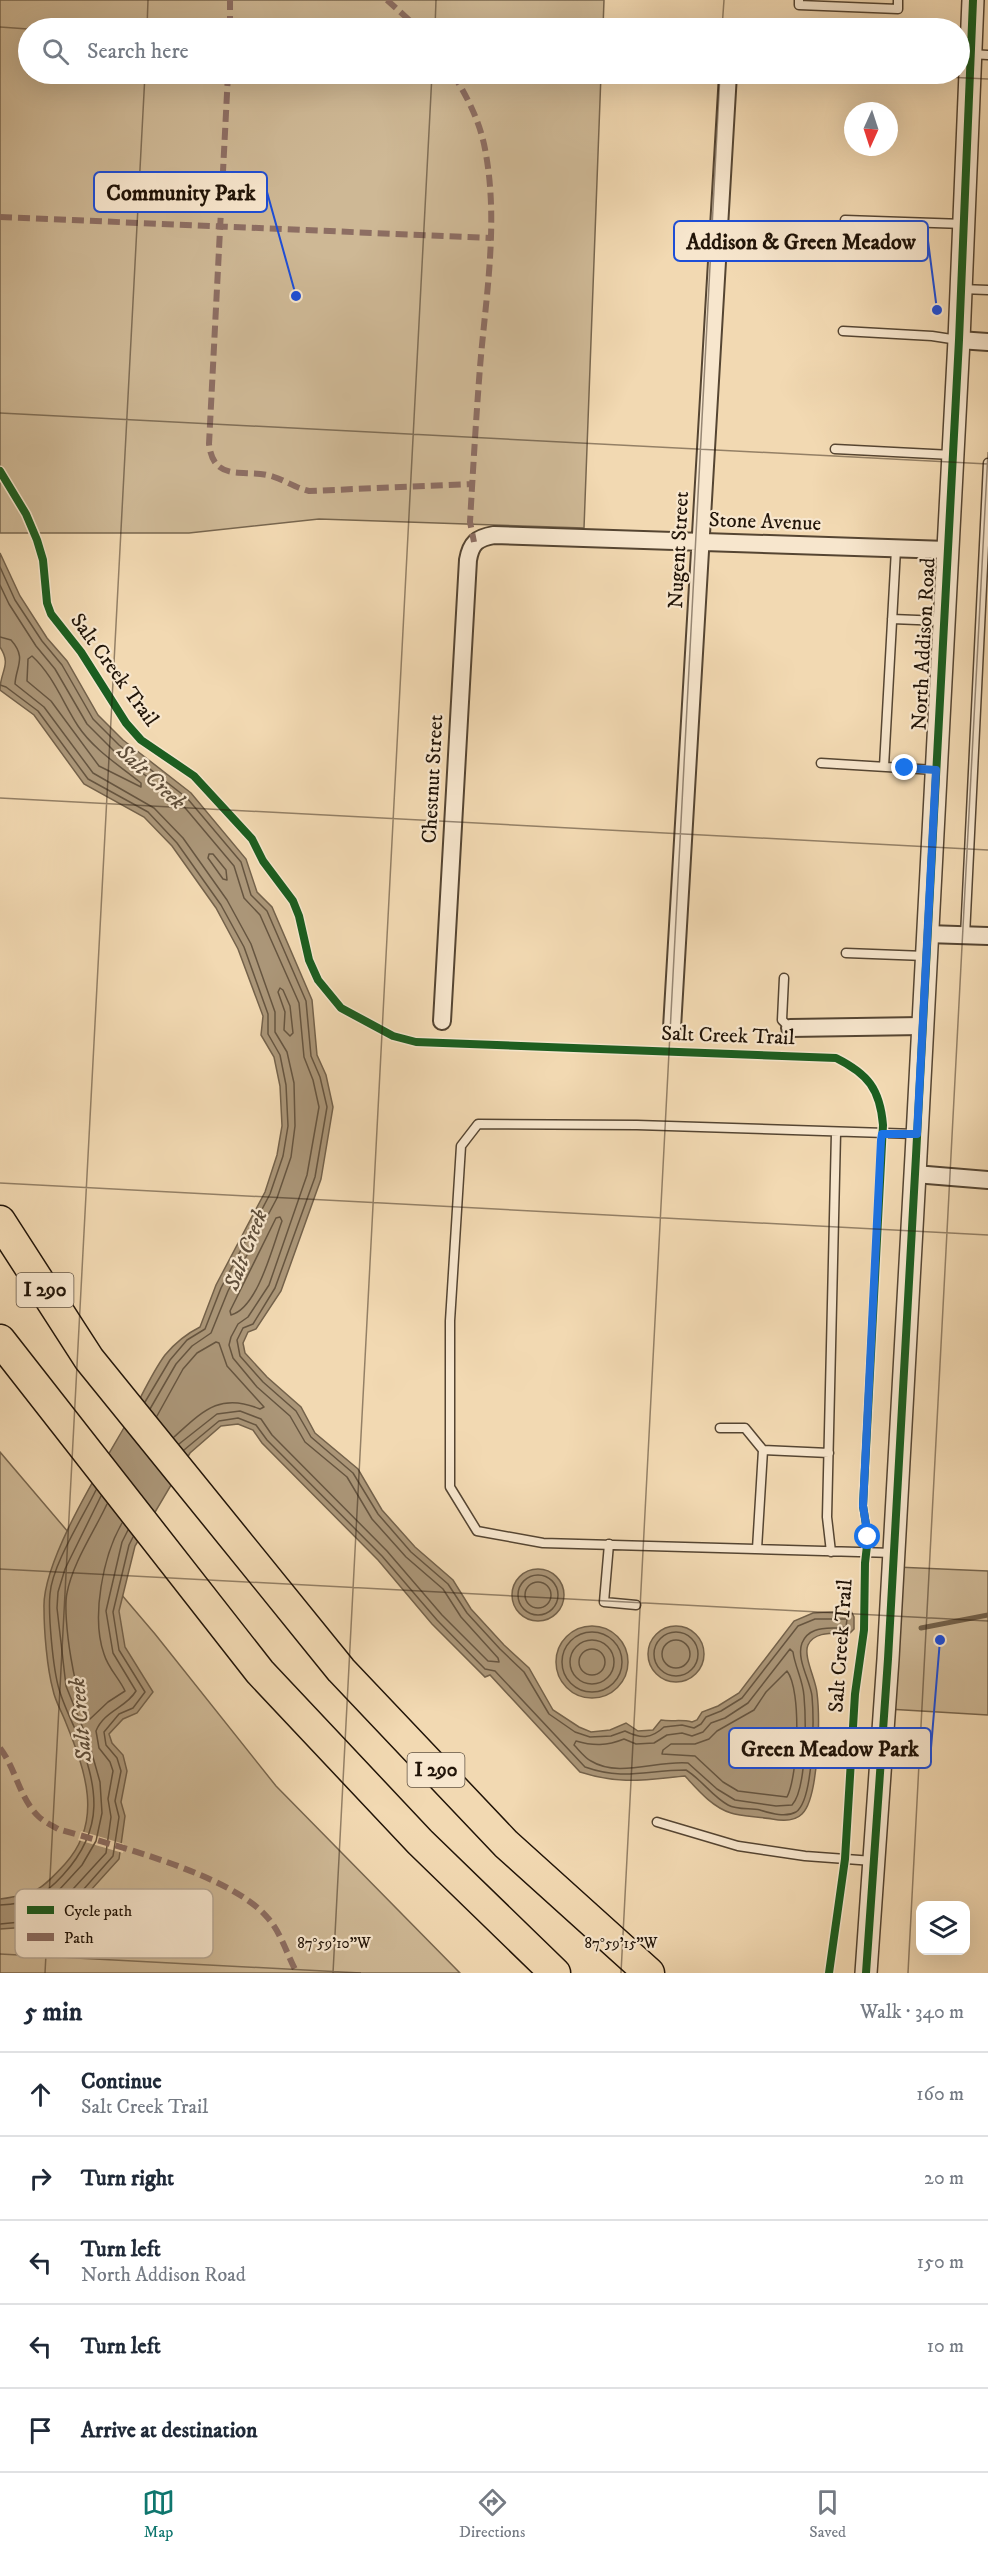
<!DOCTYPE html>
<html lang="en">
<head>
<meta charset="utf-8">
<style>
  :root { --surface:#fff; --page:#f2f2f3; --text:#1f2937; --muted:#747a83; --line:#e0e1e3; --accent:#0f766e }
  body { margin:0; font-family:"IM FELL DW Pica",serif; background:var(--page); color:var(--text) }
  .controls { position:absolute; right:18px; bottom:18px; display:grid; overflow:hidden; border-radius:12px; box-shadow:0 6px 24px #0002 }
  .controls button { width:54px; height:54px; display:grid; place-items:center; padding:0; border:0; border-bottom:2px solid var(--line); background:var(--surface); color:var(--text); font:30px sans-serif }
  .compass { position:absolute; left:844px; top:102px; width:54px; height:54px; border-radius:50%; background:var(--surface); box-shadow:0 6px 24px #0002; rotate:183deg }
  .stop { position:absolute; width:18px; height:18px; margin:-14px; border:4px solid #1a73e8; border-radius:50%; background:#fff }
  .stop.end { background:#1a73e8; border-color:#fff; box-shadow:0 2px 6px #0008 }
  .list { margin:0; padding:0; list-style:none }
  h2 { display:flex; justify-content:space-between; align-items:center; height:78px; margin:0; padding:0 24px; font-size:26px }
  h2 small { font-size:20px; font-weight:400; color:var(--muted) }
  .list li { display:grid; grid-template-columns:39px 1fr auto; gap:18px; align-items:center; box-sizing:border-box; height:84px; padding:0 24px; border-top:2px solid var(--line) }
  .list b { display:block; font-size:22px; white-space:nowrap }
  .list p { margin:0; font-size:20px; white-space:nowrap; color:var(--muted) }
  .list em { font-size:20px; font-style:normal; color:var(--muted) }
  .icon { flex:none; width:33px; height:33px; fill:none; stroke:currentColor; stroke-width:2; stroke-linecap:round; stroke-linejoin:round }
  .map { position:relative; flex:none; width:988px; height:1973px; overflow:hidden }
  .search { position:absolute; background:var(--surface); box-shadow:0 6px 24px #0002; left:18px; right:18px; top:18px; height:66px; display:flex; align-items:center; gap:15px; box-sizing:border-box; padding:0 21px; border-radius:33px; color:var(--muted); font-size:22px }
  .sheet { height:498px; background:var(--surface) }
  nav { display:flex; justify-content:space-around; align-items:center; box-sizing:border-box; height:84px; border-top:2px solid var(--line); background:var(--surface); font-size:16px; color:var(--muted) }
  nav a { display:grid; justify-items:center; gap:3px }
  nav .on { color:var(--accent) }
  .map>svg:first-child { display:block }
  .green { fill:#ceb895; stroke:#78664e; stroke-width:1.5 }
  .water { fill:#ab9678; stroke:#74624b; stroke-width:1.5 }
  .pier { fill:#f2d9b2 }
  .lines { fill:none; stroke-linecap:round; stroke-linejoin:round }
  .shore { stroke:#665540; stroke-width:1.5 }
  .stream { stroke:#74624b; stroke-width:5 }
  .service-casing { stroke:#554532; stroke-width:11 }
  .minor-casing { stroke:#554532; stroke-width:20 }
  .tertiary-casing { stroke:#554532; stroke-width:24 }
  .motorway-casing { stroke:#211408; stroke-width:33 }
  .service { stroke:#f7e6cd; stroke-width:8 }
  .minor { stroke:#f7e6cd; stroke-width:16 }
  .tertiary { stroke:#f7e6cd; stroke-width:21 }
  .motorway { stroke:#f2d9b2; stroke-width:30 }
  .quiet { stroke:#8d6e63; stroke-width:6; stroke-dasharray:12 6; stroke-linecap:butt }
  .cycleway-casing { stroke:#f7e6cd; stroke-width:11 }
  .cycleway { stroke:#1b5e20; stroke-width:8 }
  .route { stroke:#1a73e8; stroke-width:8 }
  .ticks { fill:none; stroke:#211408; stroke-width:1.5; stroke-opacity:0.45 }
  .labels { text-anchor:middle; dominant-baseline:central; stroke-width:4.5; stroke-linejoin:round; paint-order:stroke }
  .shield { fill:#f7e6cd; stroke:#615343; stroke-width:1.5 }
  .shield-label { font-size:20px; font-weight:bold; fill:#211408 }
  .street-label { font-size:21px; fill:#211408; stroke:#f7e6cd }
  .water-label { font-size:22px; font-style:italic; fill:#5f4e3a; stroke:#f7e6cd }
  .key { fill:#f7e6cd; stroke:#b7a792; stroke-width:1.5 }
  .key-label { font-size:16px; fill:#211408 }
  .ticks-label { font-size:15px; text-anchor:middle; fill:#211408; stroke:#f7e6cd; stroke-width:4.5; stroke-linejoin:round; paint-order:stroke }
  .leader { fill:none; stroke:#1d4ed8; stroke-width:2 }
  .callout-dot { fill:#1d4ed8; stroke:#f7e6cd; stroke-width:2 }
  .callout { fill:#f7e6cd; stroke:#1d4ed8; stroke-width:2 }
  .callout-label { font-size:22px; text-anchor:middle; font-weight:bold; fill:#211408 }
</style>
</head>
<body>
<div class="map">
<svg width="988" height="1973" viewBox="0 0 988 1973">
  <rect width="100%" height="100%" fill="#f2d9b2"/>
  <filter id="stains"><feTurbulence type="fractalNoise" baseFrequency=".00333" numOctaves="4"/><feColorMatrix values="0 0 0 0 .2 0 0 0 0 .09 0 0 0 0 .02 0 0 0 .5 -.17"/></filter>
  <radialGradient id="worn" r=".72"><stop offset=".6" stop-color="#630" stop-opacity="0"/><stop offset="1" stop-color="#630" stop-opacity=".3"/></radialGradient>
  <path class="green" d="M0,0H604L603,28H28V74H601L584,528L319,519L189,533H0Z
    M0,1452L155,1634L276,1786L460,1973H0Z
    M896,1567L988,1571V1715L888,1709Z"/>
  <path class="water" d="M0,553L20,596L47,638L67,661L98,715L123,740L191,793L246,859L257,892L272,907L312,1000L317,1055L326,1075L333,1107L321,1179L281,1291L256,1329L248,1332L243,1343L245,1353L267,1377L301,1407L315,1433L358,1469L382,1510L415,1547L453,1580L471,1609L504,1645L529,1668L553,1710L579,1727L591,1732L610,1730L626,1723L638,1731L653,1730L661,1720C672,1722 681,1719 692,1722L697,1720L702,1712L718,1706L739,1693L794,1621L813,1613L851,1611L854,1617V1629L850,1633C836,1634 815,1630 808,1645C803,1656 816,1680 817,1693C820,1717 819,1798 802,1814C794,1822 782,1821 772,1819C761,1817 740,1816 731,1813C712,1807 698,1790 685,1776C644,1780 620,1785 580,1772L490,1675L485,1677L432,1624L378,1560L262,1443L253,1430L238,1424L221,1426L190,1453L135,1546L119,1611L125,1647L153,1692L137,1713L123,1719L109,1734L112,1743L123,1755L127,1771L121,1802L125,1816L119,1859L72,1911L43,1926L0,1929V1899C36,1894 40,1891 65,1864C104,1821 85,1770 66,1723C62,1712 55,1701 53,1690C47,1668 44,1631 44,1608C42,1560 104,1463 129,1419C141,1398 151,1374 165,1355C175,1343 186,1334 200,1327L216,1285L265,1192L277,1155L282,1126L280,1086L274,1057L261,1035L263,1016L238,949L216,908L172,846L144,817L84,784L34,715L0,690C0,671 12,665 0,647Z
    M512 1595a26 26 0 1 1 52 0a26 26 0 1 1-52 0Z
    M556 1662a36 36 0 1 1 72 0a36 36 0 1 1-72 0Z
    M648 1654a28 28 0 1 1 56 0a28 28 0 1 1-56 0Z"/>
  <path class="pier" d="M81,1831L124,1844L123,1853L78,1840Z"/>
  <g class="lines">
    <path class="shore" d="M0,567L15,600L42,641L62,665L93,719L119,745L187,798L241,862L251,895L267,911L306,1001L311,1056L320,1077L327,1107L315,1177L275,1288L253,1324L243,1328L237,1340L240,1356L263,1382L296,1411L311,1437L353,1473L378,1514L411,1552L448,1584L467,1613L500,1649L524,1672L549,1714L575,1732L590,1737L611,1736L625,1731C641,1739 651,1739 664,1727L682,1725L694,1728L701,1724L706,1717L721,1711L742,1698L798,1626L815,1619H847L846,1627C830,1630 810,1624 802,1643C796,1659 810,1680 812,1696C814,1718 814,1800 796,1812C785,1818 770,1813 760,1810C750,1808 737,1810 728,1805C712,1796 702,1780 686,1770C646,1770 625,1781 585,1767L495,1671L485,1669L437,1620L382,1556L267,1440L256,1425L238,1418L219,1421L184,1450
      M0,585L9,604L36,646L55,669L87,724L114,751L181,803L234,866L244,898L260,915L299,1003L304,1057L313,1080L319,1107L307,1175L269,1285L248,1317L238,1324L231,1337L229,1345L233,1358L257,1387L290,1416L305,1442L347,1477L372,1519L406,1557L443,1589L461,1617L498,1658L499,1662L488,1661L442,1615L387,1551L272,1435L261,1419L240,1411L217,1414L179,1444
      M0,637L11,640C27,658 16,666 15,684L44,707L93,773L154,808L183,838L227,900L251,944L275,1012V1032L287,1052L294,1083L295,1126L291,1157L277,1198L228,1291L211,1333L192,1346L176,1364L150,1409
      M32,656C53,675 63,703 78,726C93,749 120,766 141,783V787L99,766L51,701L27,681L28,659Z
      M0,685L6,687L38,711L88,779L148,812L177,843L221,905L244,947L268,1014V1034L280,1055L286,1085L288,1126L283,1156L270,1194L221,1288L205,1329L187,1340L170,1360L145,1402
      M209,854H213L226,870L227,880L223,879L208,858Z
      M280,988L283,990L290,1006L293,1033L290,1036L284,1030L285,1012L278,992Z
      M280,1217L282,1221C273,1245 258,1308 231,1315L230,1311L276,1218Z
      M157,1416L183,1369L197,1353L216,1342L219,1343L227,1366L264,1407L260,1409C220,1392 203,1411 174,1437
      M101,1496L65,1569L58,1592L57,1608L66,1686L89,1743L100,1782L102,1813L96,1841L82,1865L59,1890L35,1908L36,1913L63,1900L106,1853L111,1817L108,1799L113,1771L110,1762L99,1748L96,1731C104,1711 126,1708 136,1691L113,1653L106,1611L122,1542L128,1530
      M107,1504C94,1532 73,1562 67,1593C62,1616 75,1702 90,1719L108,1702L125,1691C119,1678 108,1668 104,1654C91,1617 103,1556 122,1523
      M518 1595a20 20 0 1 1 40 0a20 20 0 1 1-40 0Z
      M525 1595a13 13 0 1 1 26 0a13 13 0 1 1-26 0Z
      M562 1662a30 30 0 1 1 60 0a30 30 0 1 1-60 0Z
      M654 1654a22 22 0 1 1 44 0a22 22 0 1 1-44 0Z
      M570 1662a22 22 0 1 1 44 0a22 22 0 1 1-44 0Z
      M662 1654a14 14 0 1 1 28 0a14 14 0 1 1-28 0Z
      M579 1662a13 13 0 1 1 26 0a13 13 0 1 1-26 0Z
      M790,1649L793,1652C795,1667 803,1680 804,1696C806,1719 807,1789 792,1805L776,1806L735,1800L717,1789L688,1763C658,1760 618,1778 591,1761C585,1758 579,1750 574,1745L576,1741C593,1746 607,1746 624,1739L636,1744L654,1743L667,1735L682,1733L692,1736L703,1732L711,1723L725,1718L748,1703Z
      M787,1671C802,1690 798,1776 787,1797L738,1791L723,1782L695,1756L662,1754L663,1750L671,1744H695L709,1739L717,1731L754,1710L766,1692Z
      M0,1905C29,1904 44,1896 63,1875C106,1828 98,1787 76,1731C70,1718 63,1703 59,1689C53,1669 48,1614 50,1594C52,1565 83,1517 96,1490
      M0,1924L41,1920L68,1907L113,1856L119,1817L115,1801L121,1771L117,1758L106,1745L104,1732L119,1714L133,1708L145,1692L119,1650L113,1612L129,1545L133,1537"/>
    <path class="stream" d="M921,1628L988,1615"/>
    <g class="service-casing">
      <path id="service" d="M799,0V5L898,9V0
        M971,54L988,55
        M845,220L964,224
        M961,289L988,290
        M843,331L932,336L958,340
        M835,449L952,455
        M892,619L942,621
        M821,763L935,770
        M884,767L896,549
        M965,936L988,463
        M846,953L925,956
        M784,978L782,1020L790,1028
        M720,1428H745L763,1450L757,1549
        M763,1450L829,1453
        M609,1544L604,1602L636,1605
        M831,1552L827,1517L836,1133
        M894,1553L543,1543L477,1531L450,1487V1321L461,1146L478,1124L637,1125L916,1134
        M657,1822L738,1846L805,1856L873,1861"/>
    </g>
    <g class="minor-casing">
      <path id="minor" d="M959,340L988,342
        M927,934L988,936
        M442,1021L468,560C471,543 477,538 494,535L947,550
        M672,1028L728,74
        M790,1028L922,1026
        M915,1174L988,1180"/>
    </g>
    <g class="tertiary-casing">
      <path id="tertiary" d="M866,1973L888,1659L916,1156L959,340L973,0"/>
    </g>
    <g class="motorway-casing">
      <path id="motorway" d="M0,1221L89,1359L341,1670L506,1844L649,1973
        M0,1340L260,1672L420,1842L555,1973"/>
    </g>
    <use href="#service" class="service"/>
    <use href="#minor" class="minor"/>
    <use href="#tertiary" class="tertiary"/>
    <use href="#motorway" class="motorway"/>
    <path class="quiet" d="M387,0L418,28
      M230,28V0
      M228,74L209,444C214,485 246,467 274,477C286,481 296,488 309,491L472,484
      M453,74C467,96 480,122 485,149C499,221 486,295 480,367C476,419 473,470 470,522L474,542
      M0,217L491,238
      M0,1748C16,1769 19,1797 38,1816C43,1821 51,1825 58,1829C113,1845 230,1874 267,1917C281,1932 287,1955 297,1973"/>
    <g class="cycleway-casing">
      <path id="cycleway" d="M0,471L26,514L37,540L43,560L47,603L51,614L81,652L126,723L141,740L194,776L252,839L263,861L293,901L299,916L309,960L318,980L341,1008L393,1036L416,1042L836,1058C868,1074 880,1089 883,1125L863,1506L868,1537L865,1563L864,1630L855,1694L845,1859L829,1973
        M866,1973L888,1659L916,1156L959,340L973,0"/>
    </g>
    <use href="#cycleway" class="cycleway"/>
  </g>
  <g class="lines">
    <path class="route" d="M868,1537L863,1506L881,1140L882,1134H917L936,770L905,768"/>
  </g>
  <path class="ticks" d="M0,27L28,29M147,28L148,0M435,28L436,0M722,28L724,0M883,74L988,79M0,413L988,464M0,798L988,850M0,1183L988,1235M0,1569L988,1621M0,1954L361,1973M45,1973L145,74M333,1973L432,74M621,1973L720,74M908,1973L988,452"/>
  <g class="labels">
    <g class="shield">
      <rect x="16.5" y="1273" width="57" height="34" rx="4.5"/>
      <rect x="407.5" y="1753" width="57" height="34" rx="4.5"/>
    </g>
    <g class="shield-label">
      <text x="45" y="1290">I 290</text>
      <text x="436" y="1770">I 290</text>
    </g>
    <g class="street-label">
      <text transform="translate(765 522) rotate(2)">Stone Avenue</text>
      <text transform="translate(679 550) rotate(-87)">Nugent Street</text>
      <text transform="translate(924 644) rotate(-87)">North Addison Road</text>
      <text transform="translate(114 670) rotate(54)">Salt Creek Trail</text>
      <text transform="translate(433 779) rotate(-87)">Chestnut Street</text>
      <text transform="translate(728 1036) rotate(2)">Salt Creek Trail</text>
      <text transform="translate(841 1646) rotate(-86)">Salt Creek Trail</text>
    </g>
    <g class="water-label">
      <text transform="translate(151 777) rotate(43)">Salt Creek</text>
      <text transform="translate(246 1250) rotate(-69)">Salt Creek</text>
      <text transform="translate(81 1720) rotate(-95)">Salt Creek</text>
    </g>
  </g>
  <rect x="15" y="1889" width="198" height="69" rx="9" class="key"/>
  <rect x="27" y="1906" width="27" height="8" fill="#1b5e20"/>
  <rect x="27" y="1933" width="27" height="8" fill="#8d6e63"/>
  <g class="key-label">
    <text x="64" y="1916">Cycle path</text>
    <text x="64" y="1943">Path</text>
  </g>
  <g class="ticks-label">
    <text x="334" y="1948">87°59'10"W</text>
    <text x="621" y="1948">87°59'15"W</text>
  </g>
  <path class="leader" d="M296 296L267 192M937 310L928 241M940 1640L931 1748"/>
  <g class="callout-dot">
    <circle cx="296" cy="296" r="6"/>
    <circle cx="937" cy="310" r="6"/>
    <circle cx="940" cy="1640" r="6"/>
  </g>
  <g class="callout">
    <rect x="94" y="172" width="173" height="40" rx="6"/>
    <rect x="674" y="221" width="254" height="40" rx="6"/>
    <rect x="729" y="1728" width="202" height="40" rx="6"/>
  </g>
  <g class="callout-label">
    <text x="181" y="200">Community Park</text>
    <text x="801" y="249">Addison &amp; Green Meadow</text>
    <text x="830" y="1756">Green Meadow Park</text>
  </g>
  <rect width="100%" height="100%" filter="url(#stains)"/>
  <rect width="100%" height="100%" fill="url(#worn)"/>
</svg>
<div class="controls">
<button><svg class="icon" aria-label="layers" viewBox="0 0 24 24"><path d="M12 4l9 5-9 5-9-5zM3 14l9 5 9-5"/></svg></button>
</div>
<svg class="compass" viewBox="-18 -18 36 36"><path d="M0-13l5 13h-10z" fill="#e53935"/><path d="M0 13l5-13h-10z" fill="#747a83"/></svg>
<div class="stop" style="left:868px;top:1537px"></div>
<div class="stop end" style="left:905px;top:768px"></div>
<div class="search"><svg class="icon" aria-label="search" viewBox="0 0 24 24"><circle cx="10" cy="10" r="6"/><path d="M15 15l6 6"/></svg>Search here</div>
</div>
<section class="sheet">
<h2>5 min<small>Walk · 340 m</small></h2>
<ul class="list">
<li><svg class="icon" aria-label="ahead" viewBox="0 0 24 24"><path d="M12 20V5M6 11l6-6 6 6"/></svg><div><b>Continue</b><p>Salt Creek Trail</p></div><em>160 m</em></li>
<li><svg class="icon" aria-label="right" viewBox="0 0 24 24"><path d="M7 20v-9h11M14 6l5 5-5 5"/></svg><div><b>Turn right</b></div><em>20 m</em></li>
<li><svg class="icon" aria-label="left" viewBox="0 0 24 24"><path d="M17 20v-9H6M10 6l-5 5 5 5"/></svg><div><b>Turn left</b><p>North Addison Road</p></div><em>150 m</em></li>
<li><svg class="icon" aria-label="left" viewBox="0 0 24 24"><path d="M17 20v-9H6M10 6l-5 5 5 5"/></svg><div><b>Turn left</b></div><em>10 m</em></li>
<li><svg class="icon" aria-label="arrive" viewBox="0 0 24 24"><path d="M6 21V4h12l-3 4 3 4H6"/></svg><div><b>Arrive at destination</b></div></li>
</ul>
</section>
<nav>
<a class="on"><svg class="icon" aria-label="map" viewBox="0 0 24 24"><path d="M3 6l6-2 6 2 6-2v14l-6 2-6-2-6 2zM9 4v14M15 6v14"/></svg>Map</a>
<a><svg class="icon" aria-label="directions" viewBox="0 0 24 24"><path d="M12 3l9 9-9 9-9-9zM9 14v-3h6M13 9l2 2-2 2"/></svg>Directions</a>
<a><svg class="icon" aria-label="saved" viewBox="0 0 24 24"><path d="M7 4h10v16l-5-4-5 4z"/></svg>Saved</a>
</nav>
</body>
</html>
